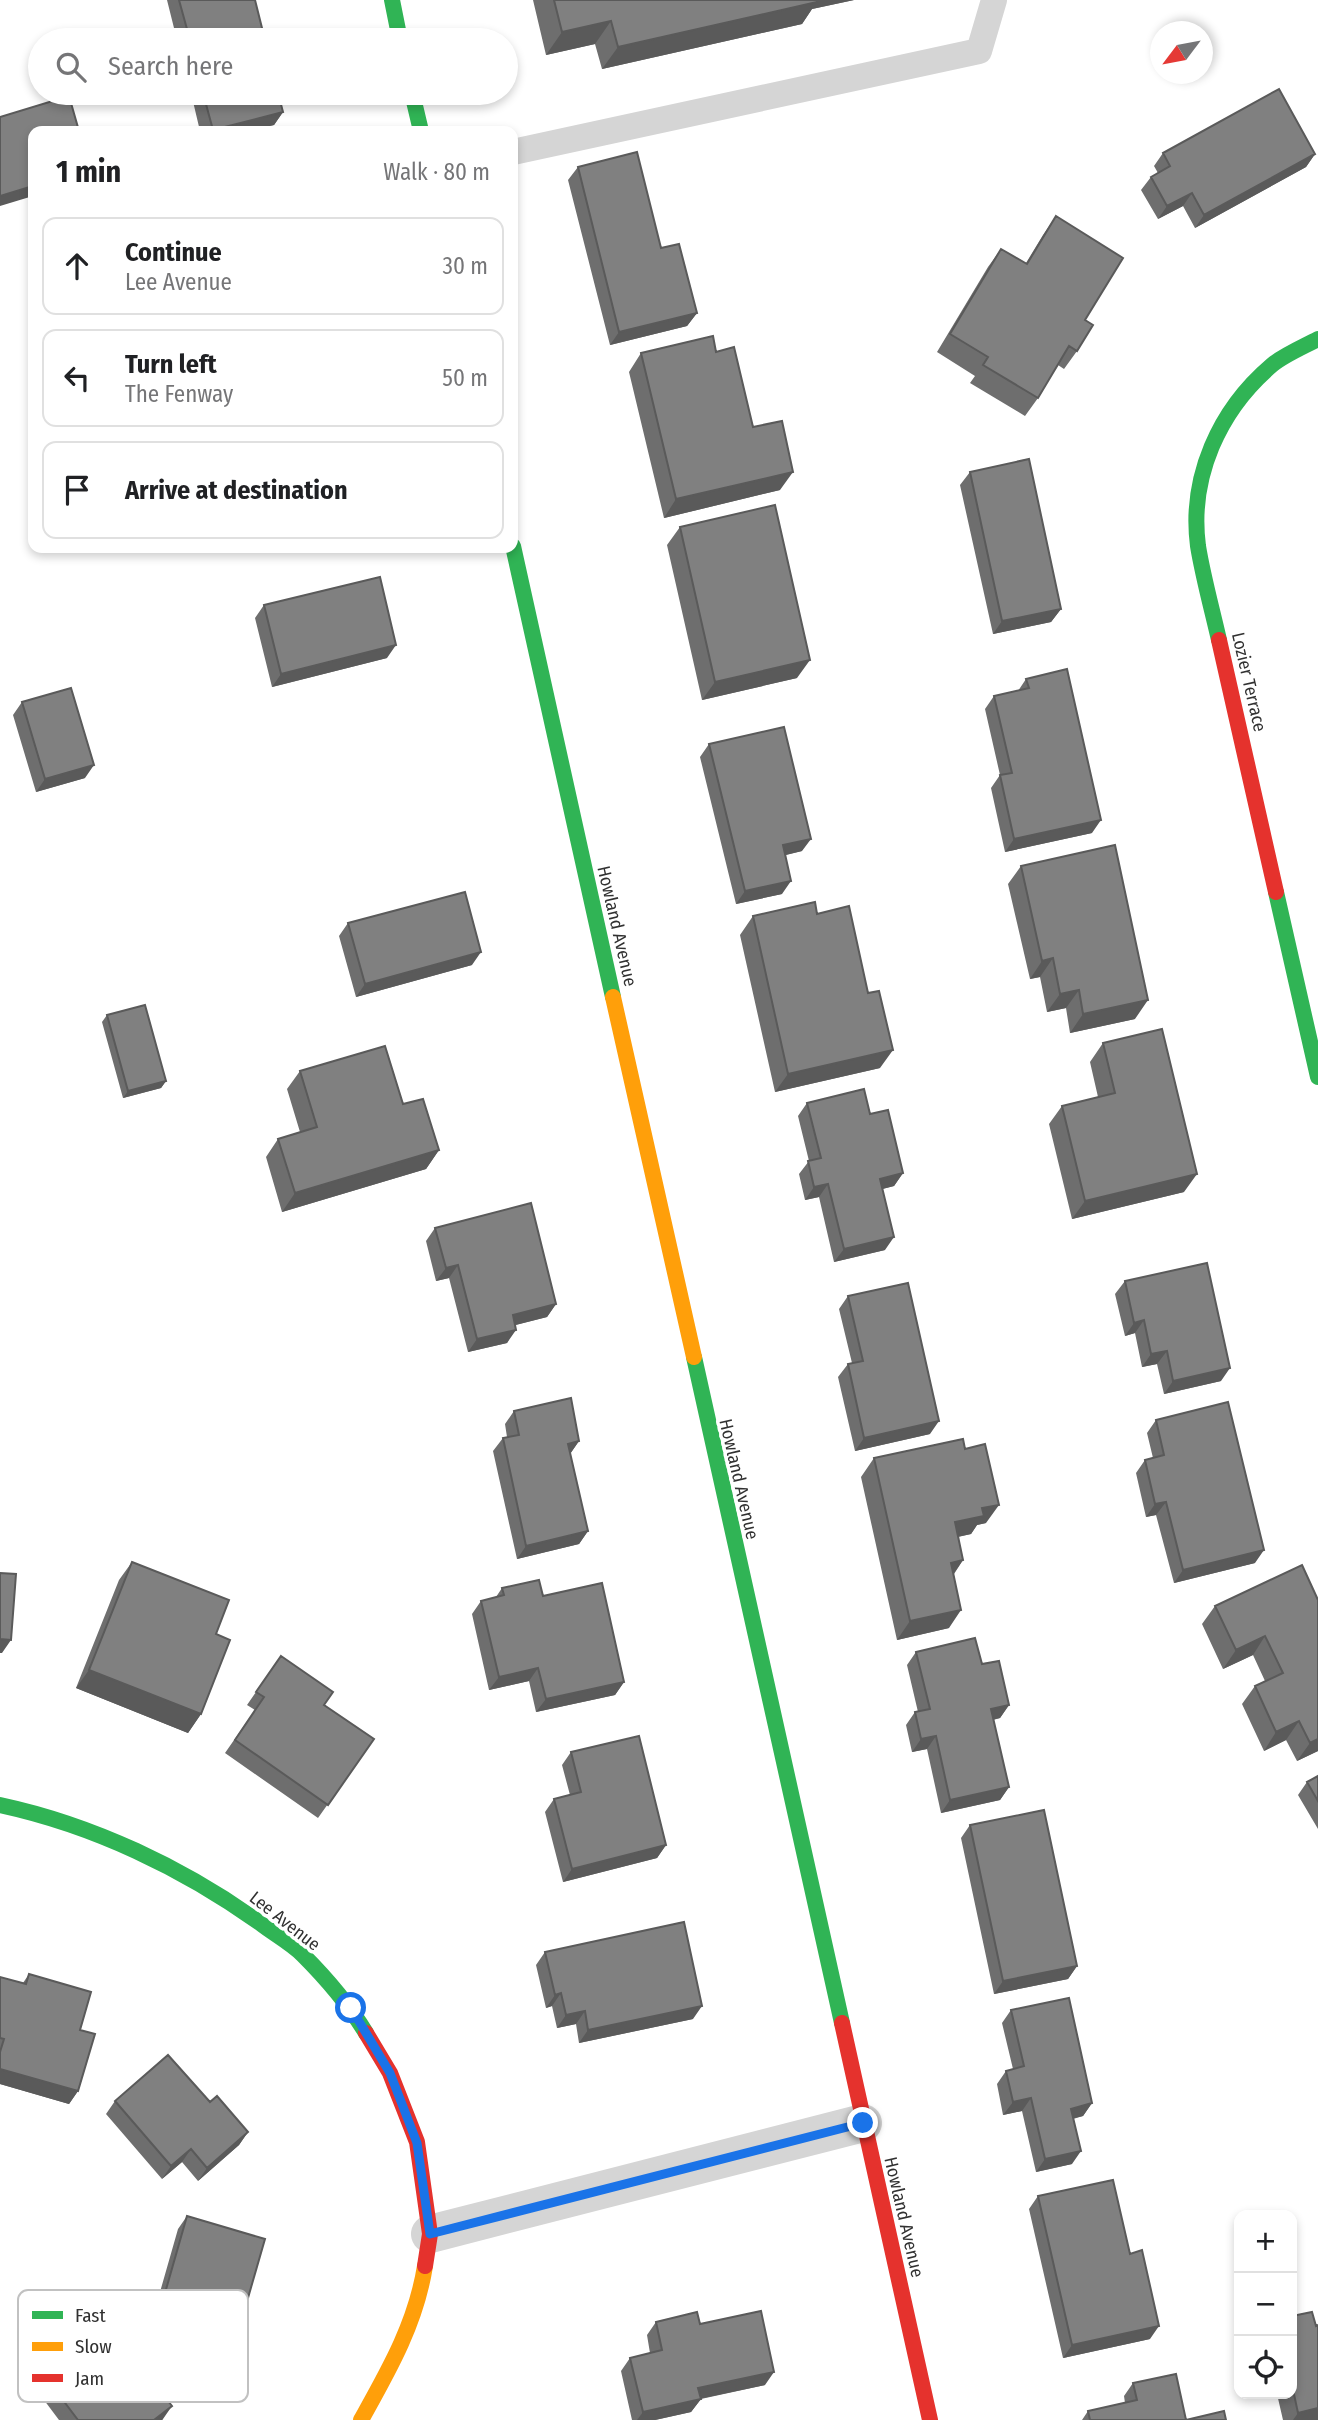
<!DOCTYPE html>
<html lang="en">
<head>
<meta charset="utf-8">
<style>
  :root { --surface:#fff; --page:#f2f2f2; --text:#202124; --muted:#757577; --line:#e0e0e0 }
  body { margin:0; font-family:"Fira Sans Condensed",sans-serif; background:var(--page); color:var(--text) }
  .controls { position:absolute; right:21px; bottom:21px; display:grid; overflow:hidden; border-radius:14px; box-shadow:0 4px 10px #0003 }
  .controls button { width:63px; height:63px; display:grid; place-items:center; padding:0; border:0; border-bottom:2px solid var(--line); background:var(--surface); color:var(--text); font:35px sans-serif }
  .compass { position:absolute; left:1150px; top:21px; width:63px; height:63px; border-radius:50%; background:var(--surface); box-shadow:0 4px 10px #0003; rotate:238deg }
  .stop { position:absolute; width:21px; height:21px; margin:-16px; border:5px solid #1a73e8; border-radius:50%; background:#fff }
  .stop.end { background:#1a73e8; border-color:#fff; box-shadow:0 2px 7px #0008 }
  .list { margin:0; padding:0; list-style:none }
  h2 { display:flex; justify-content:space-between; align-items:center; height:91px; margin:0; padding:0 28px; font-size:30px }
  h2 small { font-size:23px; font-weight:400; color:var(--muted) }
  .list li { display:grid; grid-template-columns:46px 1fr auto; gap:21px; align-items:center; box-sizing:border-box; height:98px; margin:0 14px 14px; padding:0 14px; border:2px solid var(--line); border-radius:14px }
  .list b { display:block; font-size:26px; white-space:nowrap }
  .list p { margin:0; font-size:23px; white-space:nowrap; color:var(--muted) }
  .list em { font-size:23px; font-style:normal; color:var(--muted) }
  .icon { flex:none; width:38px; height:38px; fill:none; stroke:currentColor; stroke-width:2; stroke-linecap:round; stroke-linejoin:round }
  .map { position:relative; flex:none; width:1318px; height:2420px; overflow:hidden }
  .search { position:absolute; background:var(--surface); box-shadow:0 4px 10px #0003; left:28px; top:28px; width:490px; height:77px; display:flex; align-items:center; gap:18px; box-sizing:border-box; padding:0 24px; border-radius:38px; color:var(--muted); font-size:26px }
  .panel { position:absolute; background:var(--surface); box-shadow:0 4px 10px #0003; left:28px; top:126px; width:490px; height:427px; border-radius:14px }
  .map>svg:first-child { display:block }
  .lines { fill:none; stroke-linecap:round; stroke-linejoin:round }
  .lane { stroke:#d5d5d5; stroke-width:26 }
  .street { stroke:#d5d5d5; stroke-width:38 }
  .fast { stroke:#30b455; stroke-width:16 }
  .slow { stroke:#ff9f0a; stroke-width:16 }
  .jam { stroke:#e5322d; stroke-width:16 }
  .wall { fill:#6e6e6e }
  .shaded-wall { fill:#5a5a5a }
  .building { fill:#808080; stroke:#5a5a5a; stroke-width:2 }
  .route { stroke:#1a73e8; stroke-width:9 }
  .labels { text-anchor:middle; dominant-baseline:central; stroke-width:7; stroke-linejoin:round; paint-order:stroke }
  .street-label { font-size:18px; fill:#313131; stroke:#fff }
  .key { fill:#fff; stroke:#c1c1c1; stroke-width:2 }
  .key-label { font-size:19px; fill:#313131 }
</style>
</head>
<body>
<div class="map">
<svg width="1318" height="2420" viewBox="0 0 1318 2420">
  <rect width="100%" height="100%" fill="#fff"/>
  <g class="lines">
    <path class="lane" d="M513,152L979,51L994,0"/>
    <path class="street" d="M430,2234L863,2123"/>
    <path class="fast" d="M392,0L400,40
      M412,93L421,131
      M513,546L613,997
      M1219,640C1212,609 1203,577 1198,546C1189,477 1219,410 1272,365C1284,355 1303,347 1318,339
      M1276,892L1318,1077
      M694,1357L842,2023
      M0,1805C93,1825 183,1868 260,1923C274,1934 291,1943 303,1955C327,1979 349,2005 366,2033"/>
    <path class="slow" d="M613,997L694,1357
      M361,2420C389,2370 416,2323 425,2266"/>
    <path class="jam" d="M1219,640L1276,892
      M842,2023L930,2420
      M366,2033L390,2073L417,2142L430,2234L425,2266"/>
  </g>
  <path class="wall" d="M167,0H255L265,40H177Z
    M533,0H854L812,9L802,24L602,69L595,44L546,55Z
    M191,93H278L283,112L274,125L248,131H200Z
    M1163,153L1315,154L1306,167L1195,228L1183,206L1158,219L1141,190L1151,177L1158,173L1154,166Z
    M578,167L661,248L697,313L687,326L610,345L568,180Z
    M1056,216L1085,320L1077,351L1064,369L1058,365L1038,398L1025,416L970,383L975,376L937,352L988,267L1001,249L1026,263L1043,235Z
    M716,352L780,490L664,518L629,372L641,353Z
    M970,472L1061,609L1051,622L993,634L960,485Z
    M680,527L797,678L702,700L667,545Z
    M264,605L387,658L272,687L255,618Z
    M1026,679L1092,833L1005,852L991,788L1000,775L985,709L994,696L1018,691Z
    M22,702L85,778L36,792L13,715Z
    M709,744L802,851L785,855L782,894L736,904L700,757Z
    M1021,866L1135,1019L1070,1033L1066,1008L1047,1012L1040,977L1030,979L1008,884Z
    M817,914L868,993L880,1068L775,1092L740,935L753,916Z
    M348,923L472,965L356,997L339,936Z
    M107,1015L166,1081L161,1088L123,1098L102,1022Z
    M1103,1043L1184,1192L1072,1219L1049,1124L1062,1106L1098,1097L1090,1062Z
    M300,1071L403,1104L439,1150L426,1169L282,1212L266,1157L278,1139L300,1132L287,1089Z
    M807,1103L870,1114L903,1173L894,1186L882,1189L885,1250L834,1262L819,1197L805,1200L799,1174L809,1161L798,1116Z
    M435,1228L556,1304L547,1317L515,1325L507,1343L468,1352L449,1278L436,1281L426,1241Z
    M1125,1281L1221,1381L1164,1394L1157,1364L1142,1367L1135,1333L1125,1336L1115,1294Z
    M848,1296L930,1434L855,1451L838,1377L848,1364L852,1363L839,1309Z
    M514,1411L579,1441L570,1454L588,1531L579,1544L517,1559L493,1451L503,1438L507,1437L505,1424Z
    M1156,1420L1255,1563L1174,1583L1156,1515L1146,1517L1136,1473L1145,1460L1153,1458L1147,1433Z
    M965,1449L986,1523L977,1525L971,1534L958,1537L963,1560L954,1574L949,1628L897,1640L861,1477L874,1458Z
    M132,1562L216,1634L201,1714L188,1733L76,1688L119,1580Z
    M1302,1565L1318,1751L1297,1761L1286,1740L1264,1751L1242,1704L1255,1686L1265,1681L1253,1655L1223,1669L1202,1624L1215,1606Z
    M502,1588L543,1596L624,1682L615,1695L536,1712L529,1681L489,1690L472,1614L481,1601L496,1597Z
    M916,1652L982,1664L1009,1705L1000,1718L993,1720L1009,1787L1000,1800L941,1813L927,1749L912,1752L906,1725L915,1712H918L907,1665Z
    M281,1656L324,1705L374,1739L318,1818L225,1753L255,1710L247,1705Z
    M571,1752L666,1845L657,1858L563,1882L545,1812L554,1799L570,1795L562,1765Z
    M1318,1776V1829L1298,1795L1307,1782Z
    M970,1825L1077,1966L1068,1979L994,1994L961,1838Z
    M545,1952L693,2019L579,2043L576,2024L557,2028L552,2006L546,2008L536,1965Z
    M29,1974L80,2030L78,2091L69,2104L0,2084V1977L23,1983Z
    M1011,2010L1092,2103L1083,2116L1073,2119L1072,2164L1036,2172L1022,2111L1003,2115L997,2084L1006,2071L1013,2069L1002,2023Z
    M115,2101L248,2132L239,2145L198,2181L182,2162L162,2179L106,2114Z
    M1038,2196L1130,2254L1150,2339L1063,2358L1029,2209Z
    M187,2216L235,2343L225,2356L161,2337L170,2310L156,2306L178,2229Z
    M1292,2316L1316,2326L1318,2420H1283L1277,2394H1292Z
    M656,2322L700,2324L765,2385L701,2399L691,2412L655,2420H632L621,2371L630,2358L650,2353L647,2335Z
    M44,2375L163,2419L162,2420H59L35,2388Z
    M1133,2383L1186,2420H1226H1082L1088,2411L1125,2403L1124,2396Z"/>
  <path class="shaded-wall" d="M807,0H854L812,9L802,24L602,69L618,47Z
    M611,21L595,44L546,55L562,32Z
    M283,112L274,125L248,131H212L213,130Z
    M1315,154L1306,167L1195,228L1204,215Z
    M33,186V196L0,206V196Z
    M1192,193L1183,206L1158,219L1167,206Z
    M697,313L687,326L610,345L619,332Z
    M793,472L780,490L664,518L676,499Z
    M1061,609L1051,622L993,634L1002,621Z
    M396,645L387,658L272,687L281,674Z
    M810,660L797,678L702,700L715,682Z
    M94,765L85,778L36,792L45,779Z
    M1101,820L1092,833L1005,852L1014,839Z
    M811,839L802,851L774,858L783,845Z
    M791,881L782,894L736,904L745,891Z
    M481,952L472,965L356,997L365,984Z
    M1053,958L1040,977L1030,979L1042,961Z
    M1079,990L1066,1008L1047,1012L1060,994Z
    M1148,1000L1135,1019L1070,1033L1083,1014Z
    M893,1050L880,1068L775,1092L788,1074Z
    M166,1081L161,1088L123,1098L128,1091Z
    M439,1150L426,1169L282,1212L295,1193Z
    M903,1173L894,1186L871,1192L880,1179Z
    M1197,1174L1184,1192L1072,1219L1085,1201Z
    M828,1184L819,1197L805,1200L814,1187Z
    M894,1237L885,1250L834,1262L844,1249Z
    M458,1265L449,1278L436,1281L446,1268Z
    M556,1304L547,1317L504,1328L513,1315Z
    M1144,1320L1135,1333L1125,1336L1134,1323Z
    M516,1330L507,1343L468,1352L477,1339Z
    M1167,1351L1157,1364L1142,1367L1151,1354Z
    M1230,1368L1221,1381L1164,1394L1173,1381Z
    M939,1421L930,1434L855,1451L864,1438Z
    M579,1441L570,1454L568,1444Z
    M1166,1502L1156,1515L1146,1517L1155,1504Z
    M999,1505L986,1523L977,1525L971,1534L942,1540L955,1522L982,1508Z
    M588,1531L579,1544L517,1559L526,1546Z
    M1264,1550L1255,1563L1174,1583L1183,1570Z
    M963,1560L950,1579L951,1563Z
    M961,1610L949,1628L897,1640L910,1621Z
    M1265,1636L1253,1655L1223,1669L1236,1650Z
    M0,1639L11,1640L2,1653H0Z
    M538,1668L529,1681L489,1690L499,1677Z
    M89,1670L201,1714L188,1733L76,1688Z
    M624,1682L615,1695L536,1712L546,1699Z
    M1009,1705L1000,1718L982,1722L991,1709Z
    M1299,1721L1286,1740L1264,1751L1276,1732Z
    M936,1736L927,1749L912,1752L921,1739Z
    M1318,1739V1751L1297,1761L1310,1743Z
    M1009,1787L1000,1800L941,1813L950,1800Z
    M666,1845L657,1858L563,1882L572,1869Z
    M1077,1966L1068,1979L994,1994L1003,1981Z
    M561,1993L552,2006L546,2008L555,1995Z
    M702,2006L693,2019L579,2043L588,2030Z
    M585,2011L576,2024L557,2028L566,2015Z
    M0,2069L78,2091L69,2104L0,2084Z
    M1031,2098L1022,2111L1003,2115L1013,2102Z
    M1092,2103L1083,2116L1062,2121L1071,2109Z
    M248,2132L239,2145L198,2181L207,2168Z
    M191,2149L182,2162L162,2179L171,2166Z
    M1081,2151L1072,2164L1036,2172L1045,2159Z
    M165,2293L179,2297L170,2310L156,2306Z
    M171,2324L235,2343L225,2356L161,2337Z
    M1159,2326L1150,2339L1063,2358L1072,2345Z
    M774,2372L765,2385L689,2401L698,2388Z
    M701,2399L691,2412L655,2420H637L643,2412Z
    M172,2406L163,2419L162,2420H154Z
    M1318,2408V2420H1293L1298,2413Z"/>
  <path class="building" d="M179,0H255L265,40H190Z
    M554,0H817V2L618,47L611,21L562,32Z
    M1279,89L1315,154L1204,215L1192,193L1167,206L1151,177L1170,166L1163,153Z
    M203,93H278L283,112L213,130Z
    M69,96L79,131H33V186L0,196V117Z
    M637,152L661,248L679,244L697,313L619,332L578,167Z
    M1056,216L1123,258L1085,320L1093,325L1077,351L1069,346L1038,398L983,365L988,357L950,334L1001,249L1027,264Z
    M713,336L716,352L734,347L753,427L782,421L793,472L676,499L641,353Z
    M1029,459L1061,609L1002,621L970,472Z
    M775,505L810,660L715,682L680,527Z
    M380,577L396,645L281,674L264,605Z
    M1067,669L1101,820L1014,839L1000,775L1012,773L994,696L1029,688L1026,679Z
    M71,688L94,765L45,779L22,702Z
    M784,727L811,839L783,845L791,881L745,891L709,744Z
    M1115,845L1148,1000L1083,1014L1079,990L1060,994L1053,958L1042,961L1021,866Z
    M465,892L481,952L365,984L348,923Z
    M815,902L817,914L849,906L868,993L879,991L893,1050L788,1074L753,916Z
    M145,1005L166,1081L128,1091L107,1015Z
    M1162,1029L1197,1174L1085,1201L1062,1106L1115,1093L1103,1043Z
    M385,1046L403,1104L423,1099L439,1150L295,1193L278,1139L317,1127L300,1071Z
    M864,1089L870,1114L888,1110L903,1173L880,1179L894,1237L844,1249L828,1184L814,1187L808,1161L821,1158L807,1103Z
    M531,1203L556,1304L513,1315L516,1330L477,1339L458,1265L446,1268L435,1228Z
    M1207,1263L1230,1368L1173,1381L1167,1351L1151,1354L1144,1320L1134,1323L1125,1281Z
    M908,1283L939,1421L864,1438L848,1364L863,1361L848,1296Z
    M571,1398L579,1441L568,1444L588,1531L526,1546L503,1438L519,1435L514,1411Z
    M1228,1402L1264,1550L1183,1570L1166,1502L1155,1504L1145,1460L1164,1455L1156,1420Z
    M963,1439L965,1449L985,1444L999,1505L982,1508L984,1516L955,1522L963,1560L951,1563L961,1610L910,1621L874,1458Z
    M132,1562L229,1600L216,1634L230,1640L201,1714L89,1670Z
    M1302,1565L1318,1600V1739L1310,1743L1299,1721L1276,1732L1255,1686L1283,1673L1265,1636L1236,1650L1215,1606Z
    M0,1573L16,1574L11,1640L0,1639Z
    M539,1580L543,1596L602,1583L624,1682L546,1699L538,1668L499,1677L481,1601L504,1595L502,1588Z
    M975,1638L982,1664L999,1661L1009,1705L991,1709L1009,1787L950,1800L936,1736L921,1739L915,1712L930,1709L916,1652Z
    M281,1656L333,1692L324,1705L374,1739L328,1805L235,1740L264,1697L256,1692Z
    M639,1736L666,1845L572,1869L554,1799L581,1792L571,1752Z
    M1318,1776V1801L1307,1782Z
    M1044,1810L1077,1966L1003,1981L970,1825Z
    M684,1922L702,2006L588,2030L585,2011L566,2015L561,1993L555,1995L545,1952Z
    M29,1974L91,1992L80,2030L95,2034L78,2091L0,2069V2052L4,2039L0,2038V1977L26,1984Z
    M1069,1998L1092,2103L1071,2109L1081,2151L1045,2159L1031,2098L1013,2102L1006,2071L1024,2066L1011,2010Z
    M168,2055L210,2102L217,2096L248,2132L207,2168L191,2149L171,2166L115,2101Z
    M1113,2180L1130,2254L1142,2250L1159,2326L1072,2345L1038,2196Z
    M187,2216L265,2239L235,2343L171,2324L179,2297L165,2293Z
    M761,2311L774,2372L698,2388L701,2399L643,2412L630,2358L662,2350L656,2322L697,2312L700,2324Z
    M1312,2312L1316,2326L1318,2325V2408L1298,2413L1292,2385V2316Z
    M78,2348L100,2377L130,2353L172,2406L154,2420H78L44,2375Z
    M1176,2374L1186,2420L1224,2411L1226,2420H1090L1088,2411L1137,2400L1133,2383Z"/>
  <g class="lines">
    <path class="route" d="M351,2008L390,2073L417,2143L430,2234L863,2123"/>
  </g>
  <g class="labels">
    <g class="street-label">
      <text transform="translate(1249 682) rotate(77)">Lozier Terrace</text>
      <text transform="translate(617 926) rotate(77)">Howland Avenue</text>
      <text transform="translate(739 1479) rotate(77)">Howland Avenue</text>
      <text transform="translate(285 1921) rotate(38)">Lee Avenue</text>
      <text transform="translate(904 2217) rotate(77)">Howland Avenue</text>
    </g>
  </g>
  <rect x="18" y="2290" width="230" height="112" rx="10" class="key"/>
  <rect x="32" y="2311" width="31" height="8" fill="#30b455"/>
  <rect x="32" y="2342" width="31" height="9" fill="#ff9f0a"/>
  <rect x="32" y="2374" width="31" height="8" fill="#e5322d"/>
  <g class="key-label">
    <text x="75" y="2322">Fast</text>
    <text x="75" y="2353">Slow</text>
    <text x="75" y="2385">Jam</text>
  </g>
</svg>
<div class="controls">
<button>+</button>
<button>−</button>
<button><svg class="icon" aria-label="locate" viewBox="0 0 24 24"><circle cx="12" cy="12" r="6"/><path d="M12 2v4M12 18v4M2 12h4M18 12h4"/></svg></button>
</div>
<svg class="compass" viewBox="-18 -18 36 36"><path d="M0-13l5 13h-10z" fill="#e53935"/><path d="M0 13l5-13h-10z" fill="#757577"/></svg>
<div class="stop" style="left:351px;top:2008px"></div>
<div class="stop end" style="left:863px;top:2123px"></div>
<div class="search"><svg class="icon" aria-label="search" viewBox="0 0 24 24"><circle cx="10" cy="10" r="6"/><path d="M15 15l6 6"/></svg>Search here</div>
<section class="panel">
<h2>1 min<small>Walk · 80 m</small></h2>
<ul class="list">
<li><svg class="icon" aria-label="ahead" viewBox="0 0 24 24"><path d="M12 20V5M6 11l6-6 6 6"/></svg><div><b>Continue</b><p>Lee Avenue</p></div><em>30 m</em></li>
<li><svg class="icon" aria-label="left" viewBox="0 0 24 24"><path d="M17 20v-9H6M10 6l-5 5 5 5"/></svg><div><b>Turn left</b><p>The Fenway</p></div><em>50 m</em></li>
<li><svg class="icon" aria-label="arrive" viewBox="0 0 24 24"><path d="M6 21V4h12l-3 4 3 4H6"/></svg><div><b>Arrive at destination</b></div></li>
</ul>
</section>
</div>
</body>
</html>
